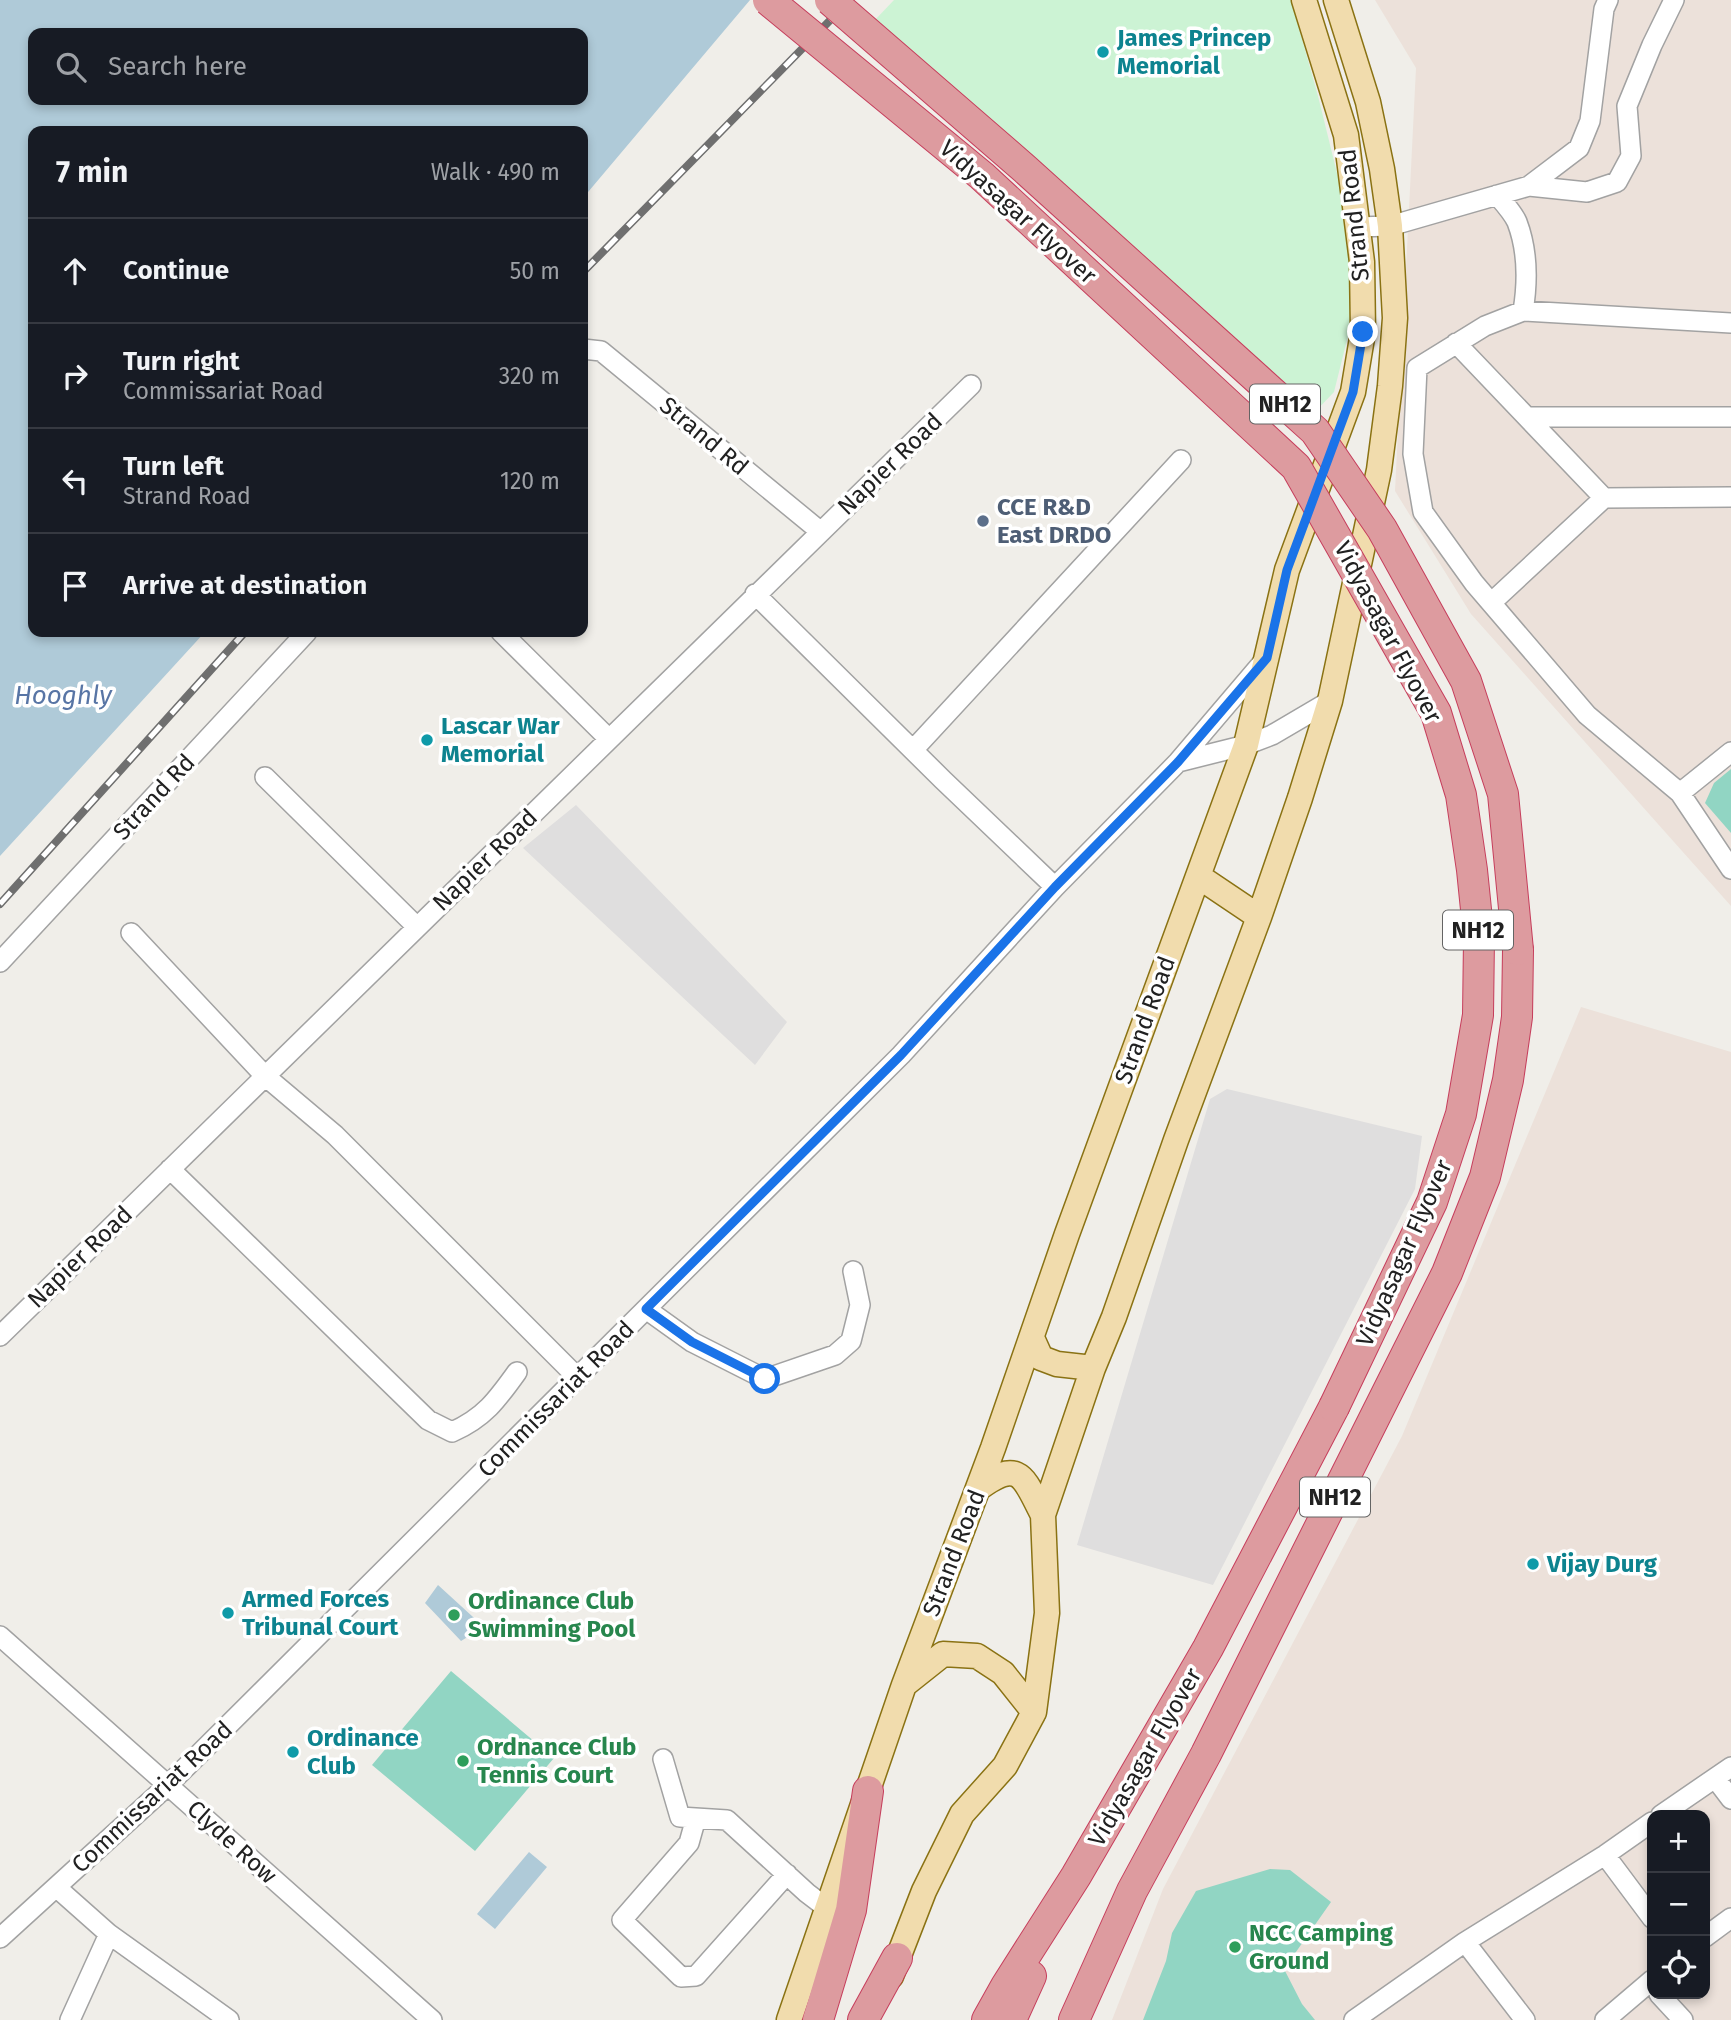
<!DOCTYPE html>
<html lang="en">
<head>
<meta charset="utf-8">
<style>
  :root { --surface:#171b24; --page:#20242c; --text:#f1f3f6; --muted:#9ea1a6; --line:#363941 }
  body { margin:0; font-family:"Fira Sans",sans-serif; background:var(--page); color:var(--text) }
  .controls { position:absolute; right:21px; bottom:21px; display:grid; overflow:hidden; border-radius:14px; box-shadow:0 4px 10px #0003 }
  .controls button { width:63px; height:63px; display:grid; place-items:center; padding:0; border:0; border-bottom:2px solid var(--line); background:var(--surface); color:var(--text); font:35px sans-serif }
  .stop { position:absolute; width:21px; height:21px; margin:-16px; border:5px solid #1a73e8; border-radius:50%; background:#fff }
  .stop.end { background:#1a73e8; border-color:#fff; box-shadow:0 2px 7px #0008 }
  .list { margin:0; padding:0; list-style:none }
  h2 { display:flex; justify-content:space-between; align-items:center; height:91px; margin:0; padding:0 28px; font-size:30px }
  h2 small { font-size:23px; font-weight:400; color:var(--muted) }
  .list li { display:grid; grid-template-columns:46px 1fr auto; gap:21px; align-items:center; box-sizing:border-box; height:105px; padding:0 28px; border-top:2px solid var(--line) }
  .list b { display:block; font-size:26px; white-space:nowrap }
  .list p { margin:0; font-size:23px; white-space:nowrap; color:var(--muted) }
  .list em { font-size:23px; font-style:normal; color:var(--muted) }
  .icon { flex:none; width:38px; height:38px; fill:none; stroke:currentColor; stroke-width:2; stroke-linecap:round; stroke-linejoin:round }
  .map { position:relative; flex:none; width:1731px; height:2020px; overflow:hidden }
  .search { position:absolute; background:var(--surface); box-shadow:0 4px 10px #0003; left:28px; top:28px; width:560px; height:77px; display:flex; align-items:center; gap:18px; box-sizing:border-box; padding:0 24px; border-radius:14px; color:var(--muted); font-size:26px }
  .panel { position:absolute; background:var(--surface); box-shadow:0 4px 10px #0003; left:28px; top:126px; width:560px; height:511px; border-radius:14px }
  .map>svg:first-child { display:block }
  .residential { fill:#dfdede }
  .military { fill:#ece1da; fill-rule:evenodd }
  .park { fill:#ccf3d4 }
  .pitch { fill:#91d5c3 }
  .water { fill:#afcad8; fill-rule:evenodd }
  .lines { fill:none; stroke-linecap:round; stroke-linejoin:round }
  .minor-casing { stroke:#a2a2a2; stroke-width:22 }
  .major-casing { stroke:#8a7213; stroke-width:27 }
  .highway-casing { stroke:#c63e5c; stroke-width:32 }
  .minor { stroke:#fff; stroke-width:19 }
  .major { stroke:#f1dcad; stroke-width:24 }
  .highway { stroke:#dd9b9f; stroke-width:30 }
  .rail-casing { stroke:#6f6f6f; stroke-width:8 }
  .rail { stroke:#fff; stroke-width:5; stroke-dasharray:16; stroke-linecap:butt }
  .highway-bridge-casing { stroke:#c63e5c; stroke-width:32; stroke-linecap:butt }
  .highway-bridge { stroke:#dd9b9f; stroke-width:30 }
  .route { stroke:#1a73e8; stroke-width:9 }
  .culture-dot { fill:#0f9aa8; stroke:#fff; stroke-width:2.5 }
  .service-dot { fill:#5c6f8a; stroke:#fff; stroke-width:2.5 }
  .leisure-dot { fill:#2e9e5b; stroke:#fff; stroke-width:2.5 }
  .labels { text-anchor:middle; dominant-baseline:central; stroke-width:7; stroke-linejoin:round; paint-order:stroke }
  .shield { fill:#fff; stroke:#646464; stroke-width:2 }
  .shield-label { font-size:23px; font-weight:bold; fill:#212121 }
  .culture-label { font-size:24px; font-weight:bold; fill:#0d838f; stroke:#fff; text-anchor:start }
  .street-label { font-size:24px; fill:#212121; stroke:#fff }
  .service-label { font-size:24px; font-weight:bold; fill:#4e5e75; stroke:#fff; text-anchor:start }
  .leisure-label { font-size:24px; font-weight:bold; fill:#27864d; stroke:#fff; text-anchor:start }
  .water-label { font-size:26px; font-style:italic; fill:#5875a5; stroke:#fff }
</style>
</head>
<body>
<div class="map">
<svg width="1731" height="2020" viewBox="0 0 1731 2020">
  <rect width="100%" height="100%" fill="#f0eee9"/>
  <path class="residential" d="M576,805L787,1022L755,1065L523,848Z
    M1227,1089L1422,1136L1415,1189L1213,1585L1077,1545L1210,1099Z"/>
  <path class="military" d="M1375,0H1731V906L1471,614L1395,491L1416,68Z
    M1581,1007L1731,1052V2020H1112L1163,1889L1402,1436ZM1652,1815H1705V1994H1652Z"/>
  <path class="park" d="M894,0H1291L1318,96L1355,246L1349,332L1334,392L1315,412L873,22Z"/>
  <path class="pitch" d="M1731,769V833L1705,803L1714,783Z
    M451,1671L554,1758L475,1851L372,1765Z
    M1270,1869L1290,1870L1331,1902L1284,1969L1302,2004L1315,2020H1143L1166,1961L1172,1933L1196,1891Z"/>
  <path class="water" d="M0,0H750L583,198V131H33V632H205L0,856ZM33,33H583V100H33Z
    M438,1585L484,1627L461,1641L425,1603Z
    M529,1852L547,1867L495,1929L477,1914Z"/>
  <g class="lines">
    <g class="minor-casing">
      <path id="minor" d="M1529,186L1579,148L1590,121L1604,9L1608,0
        M1497,195C1504,203 1513,213 1517,222C1528,251 1528,281 1523,311
        M1357,227L1390,226L1529,186L1587,192L1617,182L1631,156L1627,106L1652,45L1674,0
        M1731,323L1523,311L1485,326L1417,368L1413,454L1423,512L1474,583L1587,715L1680,793L1731,869
        M1456,343L1604,498
        M583,349L601,351L821,532
        M1528,417H1731
        M755,594L943,780L1055,887
        M1491,603L1604,498L1731,497
        M501,632L609,739
        M913,750L1181,460
        M1178,762L1246,745L1272,735L1330,701
        M265,777L417,927
        M1680,793L1731,752
        M131,933L265,1076L335,1135L578,1378
        M0,962L307,632
        M170,1169L428,1420L452,1432C484,1418 497,1400 517,1372
        M646,1309L692,1342L765,1379L835,1355L851,1341L860,1305L853,1271
        M0,1336L971,385
        M0,1636L432,2020
        M663,1759L680,1817L727,1820L807,1893L828,1909
        M1715,1778L1731,1799
        M1661,1815L1731,1767
        M696,1818L689,1843L622,1920L681,1977L696,1976L787,1874
        M1605,1855L1652,1918
        M56,1887L109,1934L229,2020
        M1705,1937L1731,1918
        M0,1938L168,1785L901,1055L1055,887L1178,762L1264,661
        M1465,1942L1525,2020
        M1659,1994L1683,2020
        M70,2020L109,1934
        M1354,2020L1465,1942L1605,1855L1652,1822
        M1605,2020L1652,1980"/>
    </g>
    <g class="major-casing">
      <path id="major" d="M1198,876L1259,917
        M1032,1338L1041,1358L1057,1364L1093,1368
        M979,1488C1021,1457 1024,1479 1043,1515
        M904,1685L943,1654L977,1656L1003,1673L1034,1712
        M891,1976L924,1891L962,1814L1005,1766L1034,1712L1047,1613L1043,1515L1093,1368L1114,1317L1176,1140L1259,917L1300,798L1330,701L1379,470L1390,386L1395,318L1390,226L1382,169L1368,102L1336,0
        M789,2020L904,1685L993,1448L1067,1234L1246,745L1287,570L1353,392L1363,332L1362,262L1346,135L1304,0"/>
    </g>
    <g class="highway-casing">
      <path id="highway" d="M818,2020L851,1910L868,1791
        M863,2020L897,1958
        M987,2020L1006,1986L1076,1876L1208,1648L1334,1407
        M1011,2020L1031,1976
        M1074,2020L1132,1891L1206,1754L1447,1273L1485,1177L1508,1080L1517,1017L1518,950"/>
    </g>
    <use href="#minor" class="minor"/>
    <use href="#major" class="major"/>
    <use href="#highway" class="highway"/>
    <g class="rail-casing">
      <path id="rail" d="M583,272L850,0
        M0,904L245,632"/>
    </g>
    <use href="#rail" class="rail"/>
    <g class="highway-bridge-casing">
      <path id="highway-bridge" d="M768,0L982,176L1296,467L1436,713L1461,795L1472,870L1479,939L1478,1015L1461,1114L1432,1202L1334,1407
        M830,0L1025,169L1315,431L1382,529L1466,681L1503,794L1518,950"/>
    </g>
    <use href="#highway-bridge" class="highway-bridge"/>
  </g>
  <g class="lines">
    <path class="route" d="M765,1379L692,1342L646,1309L901,1055L1055,887L1178,762L1267,658L1287,570L1353,392L1363,332"/>
  </g>
  <g class="culture-dot">
    <circle cx="1103" cy="52" r="7"/>
    <circle cx="427" cy="740" r="7"/>
    <circle cx="1533" cy="1564" r="7"/>
    <circle cx="228" cy="1613" r="7"/>
    <circle cx="293" cy="1752" r="7"/>
  </g>
  <circle class="service-dot" cx="983" cy="521" r="7"/>
  <g class="leisure-dot">
    <circle cx="454" cy="1615" r="7"/>
    <circle cx="463" cy="1761" r="7"/>
    <circle cx="1235" cy="1947" r="7"/>
  </g>
  <g class="labels">
    <g class="shield">
      <rect x="1250" y="384.5" width="70" height="39" rx="5"/>
      <rect x="1443" y="910.5" width="70" height="39" rx="5"/>
      <rect x="1300" y="1477.5" width="70" height="39" rx="5"/>
    </g>
    <g class="shield-label">
      <text x="1285" y="404">NH12</text>
      <text x="1478" y="930">NH12</text>
      <text x="1335" y="1497">NH12</text>
    </g>
    <g class="culture-label">
      <text x="1117" y="38">James Princep<tspan x="1117" dy="28">Memorial</tspan></text>
      <text x="441" y="726">Lascar War<tspan x="441" dy="28">Memorial</tspan></text>
      <text x="1547" y="1564">Vijay Durg</text>
      <text x="242" y="1599">Armed Forces<tspan x="242" dy="28">Tribunal Court</tspan></text>
      <text x="307" y="1738">Ordinance<tspan x="307" dy="28">Club</tspan></text>
    </g>
    <g class="street-label">
      <text transform="translate(1018 212) rotate(42)">Vidyasagar Flyover</text>
      <text transform="translate(1354 215) rotate(-96)">Strand Road</text>
      <text transform="translate(704 436) rotate(40)">Strand Rd</text>
      <text transform="translate(890 464) rotate(-44)">Napier Road</text>
      <text transform="translate(1388 632) rotate(62)">Vidyasagar Flyover</text>
      <text transform="translate(154 797) rotate(-47)">Strand Rd</text>
      <text transform="translate(485 860) rotate(-44)">Napier Road</text>
      <text transform="translate(1145 1020) rotate(-70)">Strand Road</text>
      <text transform="translate(1404 1253) rotate(-66)">Vidyasagar Flyover</text>
      <text transform="translate(80 1257) rotate(-44)">Napier Road</text>
      <text transform="translate(556 1399) rotate(-45)">Commissariat Road</text>
      <text transform="translate(954 1553) rotate(-69)">Strand Road</text>
      <text transform="translate(1145 1757) rotate(-60)">Vidyasagar Flyover</text>
      <text transform="translate(152 1797) rotate(-43)">Commissariat Road</text>
      <text transform="translate(232 1842) rotate(42)">Clyde Row</text>
    </g>
    <g class="service-label">
      <text x="997" y="507">CCE R&amp;D<tspan x="997" dy="28">East DRDO</tspan></text>
    </g>
    <g class="leisure-label">
      <text x="468" y="1601">Ordinance Club<tspan x="468" dy="28">Swimming Pool</tspan></text>
      <text x="477" y="1747">Ordnance Club<tspan x="477" dy="28">Tennis Court</tspan></text>
      <text x="1249" y="1933">NCC Camping<tspan x="1249" dy="28">Ground</tspan></text>
    </g>
    <g class="water-label">
      <text x="63" y="695">Hooghly</text>
    </g>
  </g>
</svg>
<div class="controls">
<button>+</button>
<button>−</button>
<button><svg class="icon" aria-label="locate" viewBox="0 0 24 24"><circle cx="12" cy="12" r="6"/><path d="M12 2v4M12 18v4M2 12h4M18 12h4"/></svg></button>
</div>
<div class="stop" style="left:765px;top:1379px"></div>
<div class="stop end" style="left:1363px;top:332px"></div>
<div class="search"><svg class="icon" aria-label="search" viewBox="0 0 24 24"><circle cx="10" cy="10" r="6"/><path d="M15 15l6 6"/></svg>Search here</div>
<section class="panel">
<h2>7 min<small>Walk · 490 m</small></h2>
<ul class="list">
<li><svg class="icon" aria-label="ahead" viewBox="0 0 24 24"><path d="M12 20V5M6 11l6-6 6 6"/></svg><div><b>Continue</b></div><em>50 m</em></li>
<li><svg class="icon" aria-label="right" viewBox="0 0 24 24"><path d="M7 20v-9h11M14 6l5 5-5 5"/></svg><div><b>Turn right</b><p>Commissariat Road</p></div><em>320 m</em></li>
<li><svg class="icon" aria-label="left" viewBox="0 0 24 24"><path d="M17 20v-9H6M10 6l-5 5 5 5"/></svg><div><b>Turn left</b><p>Strand Road</p></div><em>120 m</em></li>
<li><svg class="icon" aria-label="arrive" viewBox="0 0 24 24"><path d="M6 21V4h12l-3 4 3 4H6"/></svg><div><b>Arrive at destination</b></div></li>
</ul>
</section>
</div>
</body>
</html>
